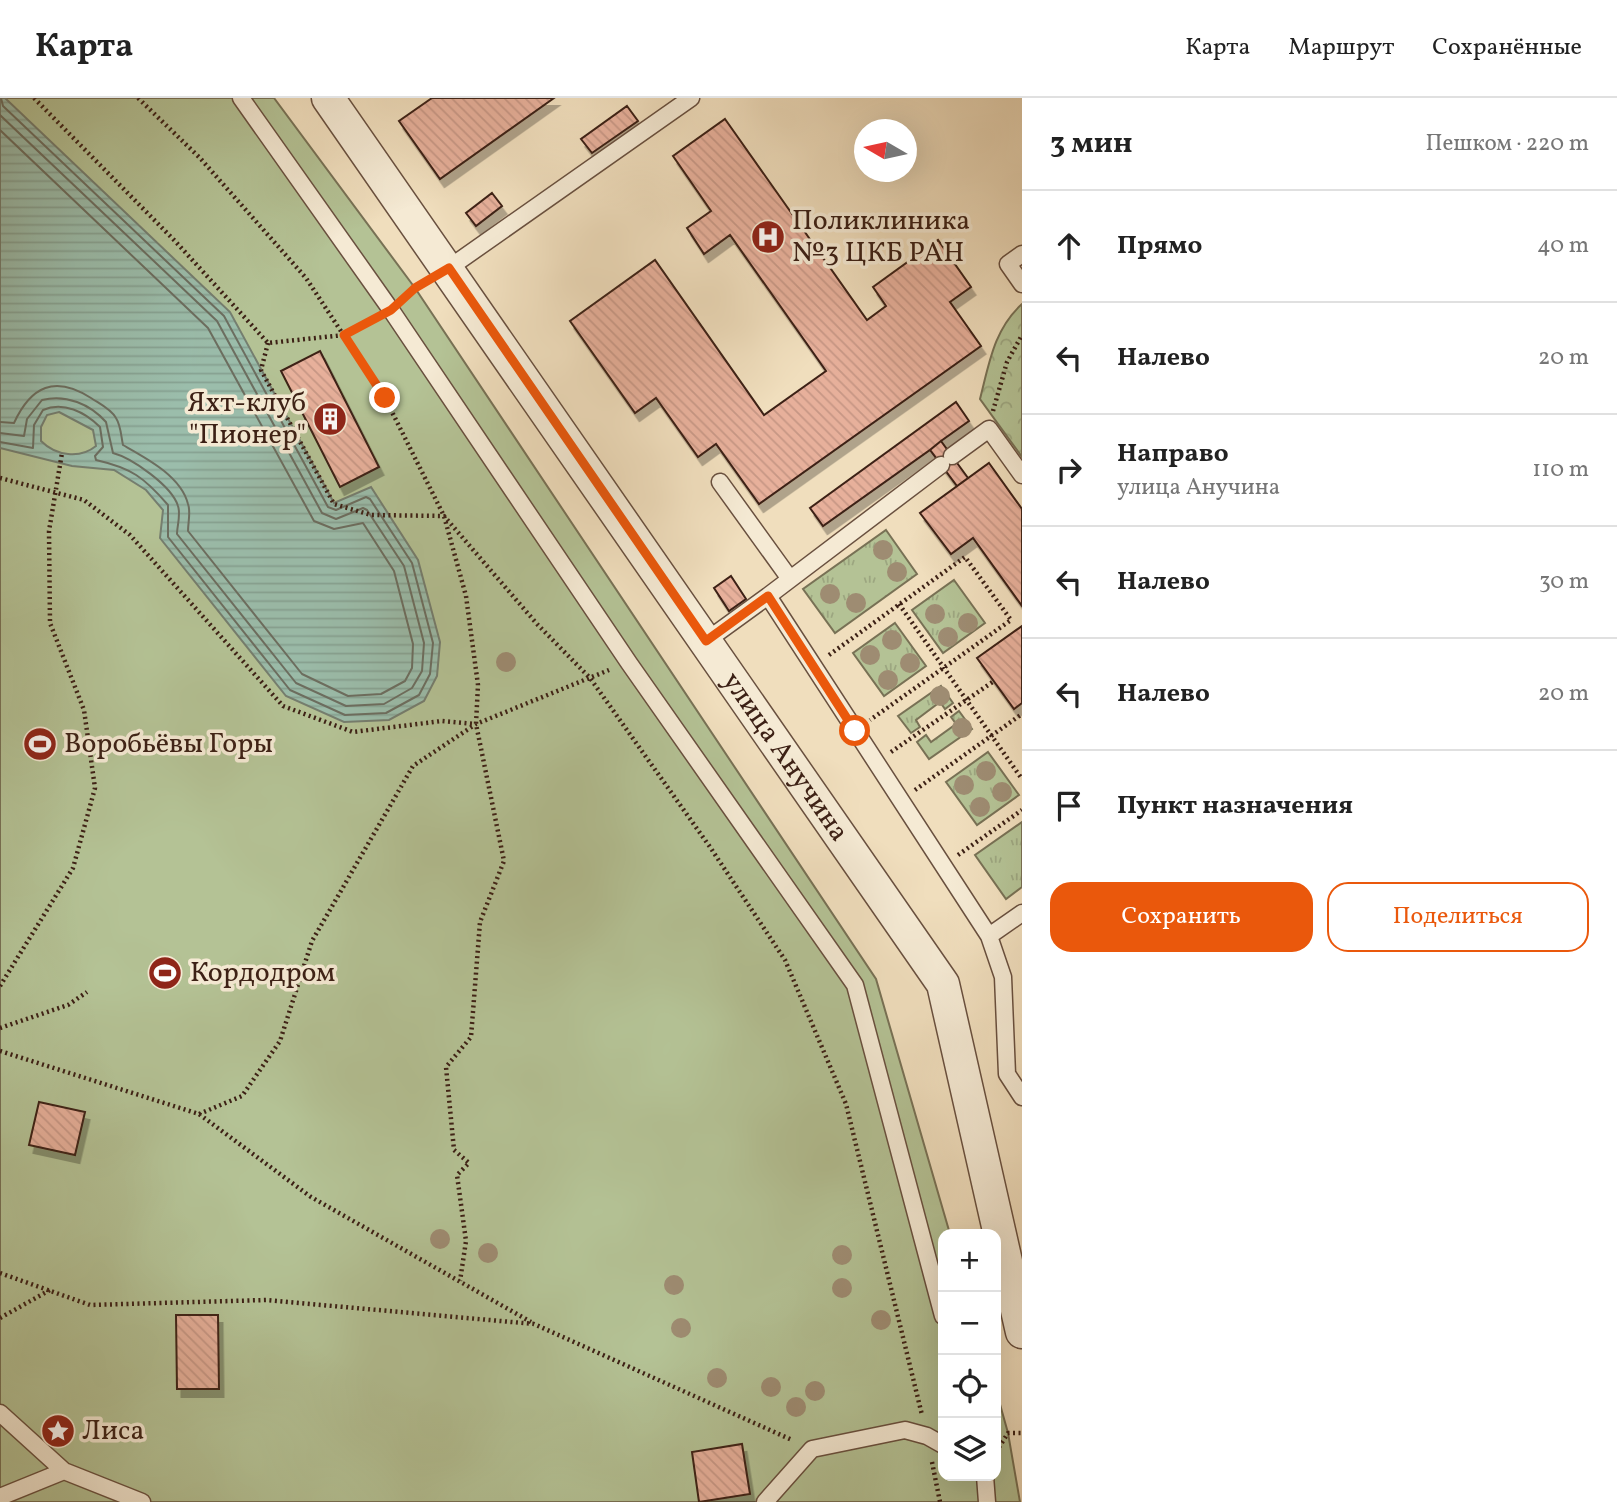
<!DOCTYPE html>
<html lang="ru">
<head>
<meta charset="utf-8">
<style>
  :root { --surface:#fff; --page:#f2f2f2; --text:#222; --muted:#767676; --line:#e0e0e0; --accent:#ea580c }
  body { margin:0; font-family:Vollkorn,serif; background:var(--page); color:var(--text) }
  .controls { position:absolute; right:21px; bottom:21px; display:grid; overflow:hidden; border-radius:14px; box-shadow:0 7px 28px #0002 }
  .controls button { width:63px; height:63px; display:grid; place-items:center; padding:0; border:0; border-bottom:2px solid var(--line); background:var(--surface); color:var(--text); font:35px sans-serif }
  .compass { position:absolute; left:854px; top:21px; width:63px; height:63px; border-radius:50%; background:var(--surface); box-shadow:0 7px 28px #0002; rotate:279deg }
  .stop { position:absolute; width:21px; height:21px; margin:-16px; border:5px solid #ea580c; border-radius:50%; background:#fff }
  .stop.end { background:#ea580c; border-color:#fff; box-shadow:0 2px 7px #0008 }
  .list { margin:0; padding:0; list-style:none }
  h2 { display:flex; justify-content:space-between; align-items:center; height:91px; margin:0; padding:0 28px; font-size:30px }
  h2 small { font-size:23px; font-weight:400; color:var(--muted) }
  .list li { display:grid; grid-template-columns:46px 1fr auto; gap:21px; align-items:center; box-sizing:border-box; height:112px; padding:0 28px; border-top:2px solid var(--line) }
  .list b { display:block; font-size:26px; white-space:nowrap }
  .list p { margin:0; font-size:23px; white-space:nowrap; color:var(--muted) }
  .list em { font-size:23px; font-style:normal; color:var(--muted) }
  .actions { display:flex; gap:14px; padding:21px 28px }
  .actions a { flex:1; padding:16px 0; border:2px solid var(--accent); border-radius:21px; text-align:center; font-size:24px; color:var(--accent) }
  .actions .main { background:var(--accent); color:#fff }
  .icon { flex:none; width:38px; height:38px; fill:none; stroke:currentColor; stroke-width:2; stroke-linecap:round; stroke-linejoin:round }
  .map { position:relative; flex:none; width:1022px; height:1404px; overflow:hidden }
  header { display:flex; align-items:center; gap:42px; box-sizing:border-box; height:98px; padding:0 35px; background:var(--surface); border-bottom:2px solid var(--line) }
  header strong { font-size:33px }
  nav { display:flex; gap:38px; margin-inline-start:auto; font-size:24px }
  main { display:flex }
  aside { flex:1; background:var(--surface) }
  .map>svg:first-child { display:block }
  .grass { fill:url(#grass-tufts); stroke:#787155; stroke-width:2 }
  .forest { fill:url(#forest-crowns); stroke:#787155; stroke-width:2 }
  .green { fill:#b4c295; stroke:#787155; stroke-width:2 }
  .water { fill:url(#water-rules); stroke:#757e6f; stroke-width:2; fill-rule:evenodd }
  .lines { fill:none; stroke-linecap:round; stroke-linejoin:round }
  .shore { stroke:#6c6e60; stroke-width:2 }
  .building { fill:url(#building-back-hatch); stroke:#3c2015; stroke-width:2; filter:url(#shadow) }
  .lane-casing { stroke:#69503f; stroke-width:19 }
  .street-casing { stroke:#69503f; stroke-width:35 }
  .path { stroke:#3c2015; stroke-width:4.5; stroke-dasharray:2 3.5; stroke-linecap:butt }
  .lane { stroke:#f5ead4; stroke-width:16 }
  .street { stroke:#f5ead4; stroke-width:32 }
  .tree { fill:#9e8c72 }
  .route { stroke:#ea580c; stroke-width:9 }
  .labels { text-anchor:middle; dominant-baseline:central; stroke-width:7; stroke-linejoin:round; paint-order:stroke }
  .poi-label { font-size:28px; fill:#3c2015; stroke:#f5ead4; text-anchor:start }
  .street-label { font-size:28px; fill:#3c2015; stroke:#f5ead4 }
</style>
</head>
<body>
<header>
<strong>Карта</strong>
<nav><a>Карта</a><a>Маршрут</a><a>Сохранённые</a></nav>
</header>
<main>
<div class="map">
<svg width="1022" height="1404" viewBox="0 0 1022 1404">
  <defs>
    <pattern id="grass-tufts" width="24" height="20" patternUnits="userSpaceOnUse" patternTransform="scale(1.75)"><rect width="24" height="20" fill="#b4c295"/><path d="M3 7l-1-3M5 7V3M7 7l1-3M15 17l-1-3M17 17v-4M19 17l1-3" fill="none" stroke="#9ca680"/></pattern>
    <pattern id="forest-crowns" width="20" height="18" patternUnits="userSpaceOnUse" patternTransform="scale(1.75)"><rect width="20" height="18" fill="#b4c295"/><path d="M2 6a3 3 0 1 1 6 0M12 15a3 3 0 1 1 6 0" fill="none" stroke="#9ca680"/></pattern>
    <pattern id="water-rules" width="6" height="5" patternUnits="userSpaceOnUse" patternTransform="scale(1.75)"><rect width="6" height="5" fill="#9bbdab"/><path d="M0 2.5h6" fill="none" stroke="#86a292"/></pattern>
    <pattern id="building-back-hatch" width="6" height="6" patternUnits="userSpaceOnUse" patternTransform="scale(1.75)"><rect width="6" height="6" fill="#e7b09b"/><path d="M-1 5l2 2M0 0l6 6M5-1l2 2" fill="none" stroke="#c79785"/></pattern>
    <filter id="shadow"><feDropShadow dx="4.5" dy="8" stdDeviation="0" flood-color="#0004"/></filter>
  </defs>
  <rect width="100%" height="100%" fill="#f0debd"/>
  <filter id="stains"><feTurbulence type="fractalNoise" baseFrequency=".00286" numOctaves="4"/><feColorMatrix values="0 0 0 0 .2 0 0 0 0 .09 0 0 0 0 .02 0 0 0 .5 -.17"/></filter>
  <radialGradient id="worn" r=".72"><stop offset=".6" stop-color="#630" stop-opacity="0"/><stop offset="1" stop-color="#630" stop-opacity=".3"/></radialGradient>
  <path class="grass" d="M886,432L917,476L835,535L803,491Z
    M954,482L985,525L943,555L912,512Z
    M895,525L926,568L884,598L853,555Z
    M941,588L953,605L945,611L940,604L916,622L920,629L911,635L898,618Z
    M959,613L972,631L929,661L917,644L926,637L931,644L956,626L951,619Z
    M988,654L1019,697L977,727L946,684Z
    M1022,724V789L1006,801L975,757Z"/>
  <path class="forest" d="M1022,206V359L980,301C989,266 994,231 1022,206Z"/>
  <path class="green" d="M0,0H274L415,190L876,881L950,1136H943V1378H996V1292L1008,1335L1020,1404H0Z"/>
  <path class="water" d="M0,0H5L230,214L334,405L371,389L418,462L440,544L437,578L424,603L389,622L344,624L286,598L160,440L163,412L146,392L114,372L72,368L0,350ZM59,314L93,332L96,348C80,361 56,358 41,343V329L47,317Z"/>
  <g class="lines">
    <path class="shore" d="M0,17L217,223L322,415L336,421L363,410L367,412L404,468L424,545L422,573L412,590L384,606L346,608L296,585L177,436C177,428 181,417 178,408C172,388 132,360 113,355L106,324C90,306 66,296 42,302L27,321L24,338L0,335
      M0,32L208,230L314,423L334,431L363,425L394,473L413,546L412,570L405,583L381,596L348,598L302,576L188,433C188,424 191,414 188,406C181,378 146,360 123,347C121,338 121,328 116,320C111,311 100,306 91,300C55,277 31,288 14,325L0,324
      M0,344L33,350L34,327L43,312C63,303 85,314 100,329L103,349L95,358L96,362C131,370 144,379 168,407V439L290,592L345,617L386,615L419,597L430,576L433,545L412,465L370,401L366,399L336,412L328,409L224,218L3,8L1,0"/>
  </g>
  <path class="building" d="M432,0H554L440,81L399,23Z
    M627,8L638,23L592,55L581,41Z
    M725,21L867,222L886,208L873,189L938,142L971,189L950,204L981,248L759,406L716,346L698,359L656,300L635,315L570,223L655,162L764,317L826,273L730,137L704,156L687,130L711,113L673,58Z
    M492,95L502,108L476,128L466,115Z
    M320,253L379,369L340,389L281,273Z
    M956,304L969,323L941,343L968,380L957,388L930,352L823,428L810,410Z
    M941,343L968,380L957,388L930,352Z
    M989,365L1022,411V508L973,440L951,456L920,415Z
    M731,478L746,501L729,513L714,490Z
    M1022,528V605L1014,611L977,560Z
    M39,1004L85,1014L75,1057L29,1047Z
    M176,1217H218L219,1291H177Z
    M742,1346L750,1396L699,1404L692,1354Z"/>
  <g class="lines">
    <g class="lane-casing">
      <path id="lane" d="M241,0L391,212L629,565L855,887L943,1218
        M1022,156L1008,166L1022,186
        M449,170L691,0
        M952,358L989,331L1022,377
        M720,384L790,481
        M768,498L941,367
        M706,543L768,498L989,838L1022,815
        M989,838L1003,879L1007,976L1022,999
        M0,1315L64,1373L142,1404
        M985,1378L987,1404
        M0,1399L64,1373
        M765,1404L812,1351L905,1332L927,1338L943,1347"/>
    </g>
    <g class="street-casing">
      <g id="street">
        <path id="s1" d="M328,0L943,886L1022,1234"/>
      </g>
    </g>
    <path class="path" d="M34,0L175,143L268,245L344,237L373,221
      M138,0L200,60L306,180L385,300L444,418L466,498L478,587L476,626L504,763L480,824L471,939L446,969L454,1052L469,1065L457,1077L466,1143L460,1183
      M406,198L424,185
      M268,245L261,272L334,406L371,417L444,418L537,526L590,580L710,749L785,862L846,1006L922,1317
      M993,313L1007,264L1022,237
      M0,380L84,402L130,437L283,608L353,634L442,623L475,626
      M899,506L1022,681
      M829,557L965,459L1011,522L870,622
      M891,654L994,583
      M915,692L1022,616
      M958,757L1022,712
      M0,888L73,770L95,690L84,612L50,525L49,433L62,355
      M0,930L68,907L87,894
      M0,953L199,1016L311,1099L531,1224
      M199,1016L242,998L280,943L312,843L413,668L476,626L609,572
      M0,1175L90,1207L266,1202L534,1226L792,1342
      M0,1220L50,1192
      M996,1354L1008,1335H1022
      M932,1364L940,1404"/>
    <use href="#lane" class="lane"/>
    <use href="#street" class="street"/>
  </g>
  <g class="tree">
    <circle cx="883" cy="452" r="10"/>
    <circle cx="897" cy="474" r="10"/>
    <circle cx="830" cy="496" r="10"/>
    <circle cx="856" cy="505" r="10"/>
    <circle cx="935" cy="516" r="10"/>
    <circle cx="968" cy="525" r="10"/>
    <circle cx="948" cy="539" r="10"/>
    <circle cx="892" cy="542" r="10"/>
    <circle cx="870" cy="557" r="10"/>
    <circle cx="506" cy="564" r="10"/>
    <circle cx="910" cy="565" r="10"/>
    <circle cx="888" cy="582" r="10"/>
    <circle cx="940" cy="598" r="10"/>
    <circle cx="962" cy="630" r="10"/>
    <circle cx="986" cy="673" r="10"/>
    <circle cx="964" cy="687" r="10"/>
    <circle cx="1002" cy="694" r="10"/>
    <circle cx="980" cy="709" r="10"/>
    <circle cx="440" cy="1141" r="10"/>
    <circle cx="488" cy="1155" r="10"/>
    <circle cx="842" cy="1157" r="10"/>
    <circle cx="674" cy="1187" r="10"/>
    <circle cx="842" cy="1190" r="10"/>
    <circle cx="881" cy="1222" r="10"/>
    <circle cx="681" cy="1230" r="10"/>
    <circle cx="717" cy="1280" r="10"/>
    <circle cx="771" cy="1289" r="10"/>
    <circle cx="815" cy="1293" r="10"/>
    <circle cx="796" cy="1309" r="10"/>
  </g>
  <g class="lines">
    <path class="route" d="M385,300L344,237L391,212L415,190L449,170L706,543L768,498L855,633"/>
  </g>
  <defs>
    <g id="hospital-disc" transform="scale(1.75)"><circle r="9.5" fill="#8f2418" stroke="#f5ead4"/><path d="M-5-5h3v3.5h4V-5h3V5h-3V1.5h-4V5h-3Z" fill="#fff"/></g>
    <g id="building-disc" transform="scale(1.75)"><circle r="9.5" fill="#8f2418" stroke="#f5ead4"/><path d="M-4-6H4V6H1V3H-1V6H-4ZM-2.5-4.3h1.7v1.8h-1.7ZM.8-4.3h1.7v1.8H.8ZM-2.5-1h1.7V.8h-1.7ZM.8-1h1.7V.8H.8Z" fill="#fff"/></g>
    <g id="stadium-disc" transform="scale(1.75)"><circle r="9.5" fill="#8f2418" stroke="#f5ead4"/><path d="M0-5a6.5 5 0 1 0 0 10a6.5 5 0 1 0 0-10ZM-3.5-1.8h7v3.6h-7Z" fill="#fff"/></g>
    <g id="sight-disc" transform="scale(1.75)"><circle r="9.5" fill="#8f2418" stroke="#f5ead4"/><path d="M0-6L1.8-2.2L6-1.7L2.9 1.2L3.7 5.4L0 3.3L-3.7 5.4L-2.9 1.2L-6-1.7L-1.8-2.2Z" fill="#fff"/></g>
  </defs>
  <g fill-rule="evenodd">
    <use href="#hospital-disc" x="768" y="139"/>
    <use href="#building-disc" x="330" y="321"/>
    <use href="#stadium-disc" x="40" y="646"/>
    <use href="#stadium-disc" x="165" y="875"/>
    <use href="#sight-disc" x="58" y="1333"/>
  </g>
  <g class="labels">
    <g class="poi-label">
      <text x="792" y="123">Поликлиника<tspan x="792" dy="32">№3 ЦКБ РАН</tspan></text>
      <text x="306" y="305" text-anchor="end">Яхт-клуб<tspan x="306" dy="32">"Пионер"</tspan></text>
      <text x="64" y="646">Воробьёвы Горы</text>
      <text x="190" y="875">Кордодром</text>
      <text x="82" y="1333">Лиса</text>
    </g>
    <g class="street-label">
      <text stroke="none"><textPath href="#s1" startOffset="802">улица Анучина</textPath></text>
    </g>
  </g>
  <rect width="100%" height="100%" filter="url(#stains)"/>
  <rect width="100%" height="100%" fill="url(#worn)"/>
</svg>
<div class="controls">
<button>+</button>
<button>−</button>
<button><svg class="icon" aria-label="locate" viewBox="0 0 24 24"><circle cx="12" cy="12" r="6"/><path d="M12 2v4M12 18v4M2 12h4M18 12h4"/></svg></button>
<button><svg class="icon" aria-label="layers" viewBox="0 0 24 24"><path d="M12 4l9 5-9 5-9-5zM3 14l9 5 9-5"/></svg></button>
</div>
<svg class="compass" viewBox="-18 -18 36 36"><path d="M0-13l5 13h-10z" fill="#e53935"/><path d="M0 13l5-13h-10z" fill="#767676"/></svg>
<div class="stop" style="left:855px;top:633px"></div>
<div class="stop end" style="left:385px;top:300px"></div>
</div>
<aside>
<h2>3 мин<small>Пешком · 220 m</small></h2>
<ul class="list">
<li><svg class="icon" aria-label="ahead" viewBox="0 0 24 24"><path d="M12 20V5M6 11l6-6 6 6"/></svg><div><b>Прямо</b></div><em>40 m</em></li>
<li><svg class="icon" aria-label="left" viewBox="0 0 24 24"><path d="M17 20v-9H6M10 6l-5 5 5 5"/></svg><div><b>Налево</b></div><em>20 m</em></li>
<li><svg class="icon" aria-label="right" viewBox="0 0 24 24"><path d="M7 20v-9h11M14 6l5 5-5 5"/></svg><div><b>Направо</b><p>улица Анучина</p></div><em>110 m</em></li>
<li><svg class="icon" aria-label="left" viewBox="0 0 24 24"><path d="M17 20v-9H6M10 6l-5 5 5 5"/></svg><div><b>Налево</b></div><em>30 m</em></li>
<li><svg class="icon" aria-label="left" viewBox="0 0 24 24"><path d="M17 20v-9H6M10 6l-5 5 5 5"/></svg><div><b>Налево</b></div><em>20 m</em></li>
<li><svg class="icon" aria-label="arrive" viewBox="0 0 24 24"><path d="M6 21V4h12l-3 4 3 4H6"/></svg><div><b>Пункт назначения</b></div></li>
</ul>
<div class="actions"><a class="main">Сохранить</a><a>Поделиться</a></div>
</aside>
</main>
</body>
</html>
